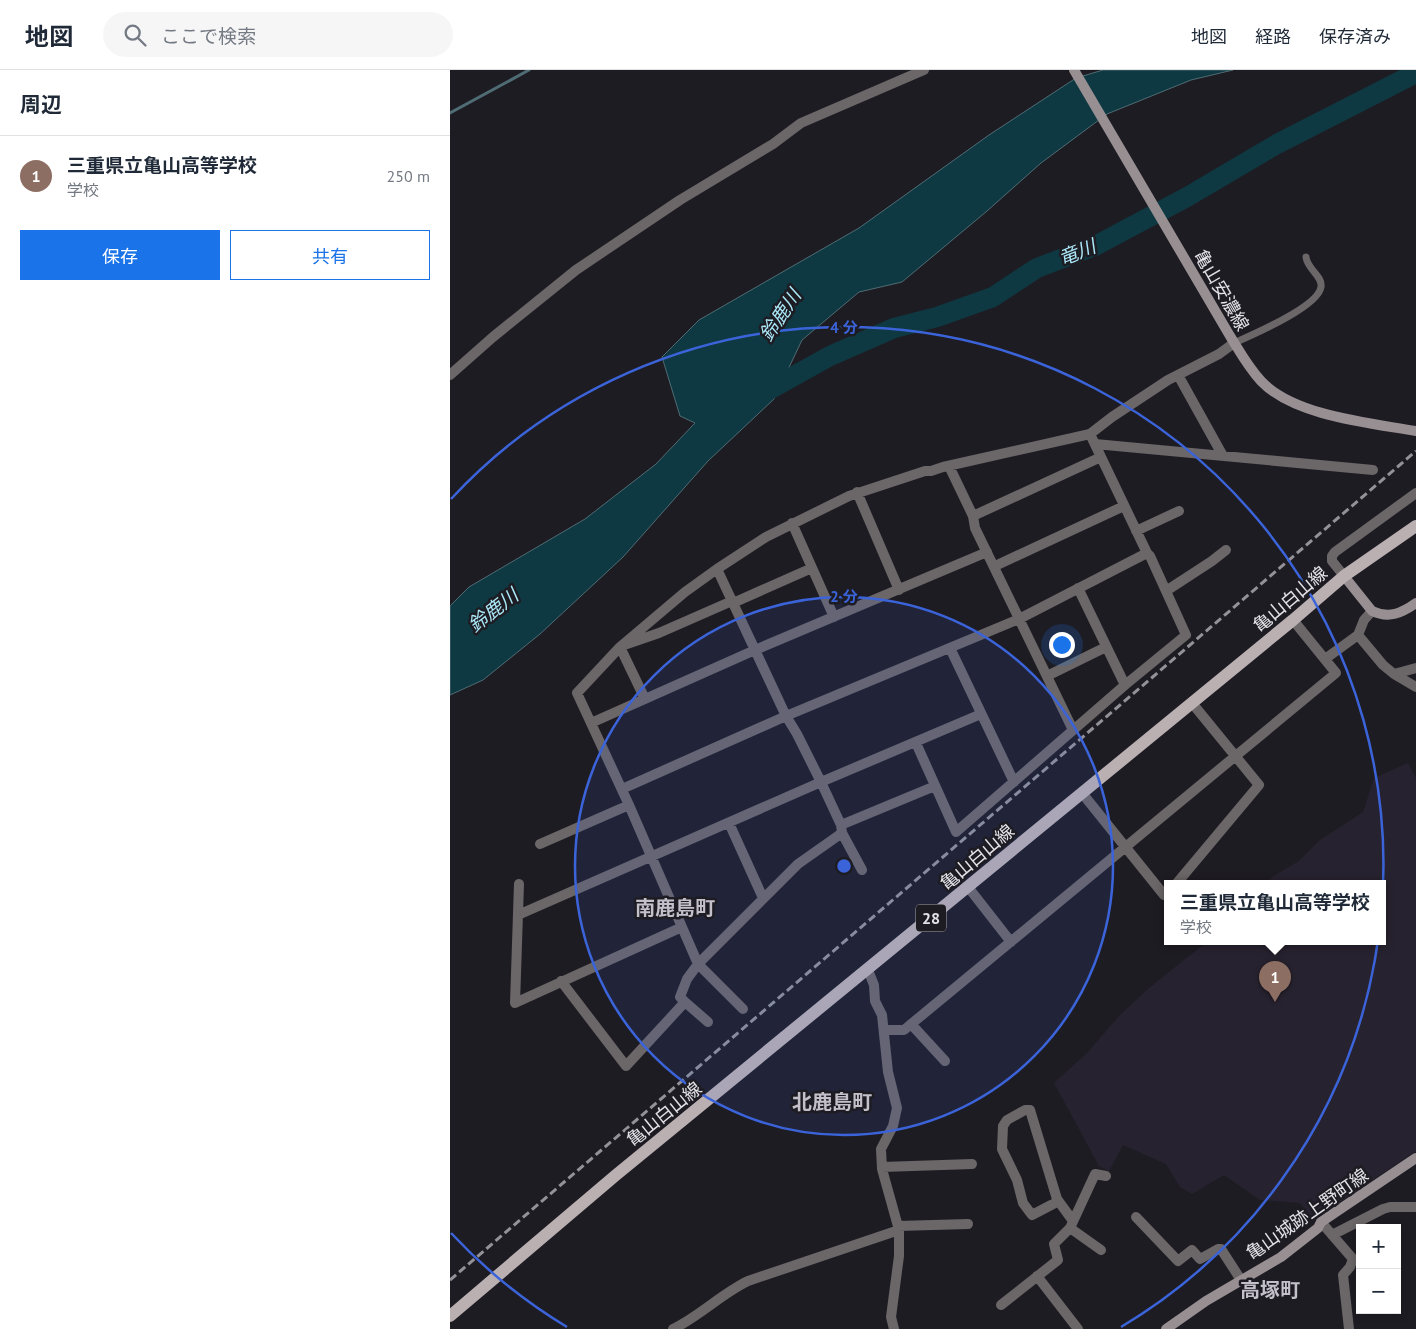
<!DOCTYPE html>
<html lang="ja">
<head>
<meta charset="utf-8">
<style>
  :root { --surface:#fff; --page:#f6f6f7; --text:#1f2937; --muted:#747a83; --line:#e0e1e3; --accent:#1a73e8 }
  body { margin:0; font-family:"PT Sans","Noto Sans JP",sans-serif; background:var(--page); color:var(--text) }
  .controls { position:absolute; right:15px; bottom:15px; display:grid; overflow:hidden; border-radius:0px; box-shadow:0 2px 8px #0003 }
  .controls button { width:45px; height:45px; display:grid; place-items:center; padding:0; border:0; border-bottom:1px solid var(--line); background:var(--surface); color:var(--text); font:25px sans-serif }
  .you { position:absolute; left:611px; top:574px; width:18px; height:18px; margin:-12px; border:4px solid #fff; border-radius:50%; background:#1a73e8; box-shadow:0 0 0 8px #1a73e833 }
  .badge { display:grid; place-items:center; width:32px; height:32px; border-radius:50%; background:var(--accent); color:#fff; font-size:16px; font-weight:700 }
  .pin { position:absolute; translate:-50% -41px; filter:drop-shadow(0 1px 2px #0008) }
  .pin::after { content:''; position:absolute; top:26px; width:18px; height:15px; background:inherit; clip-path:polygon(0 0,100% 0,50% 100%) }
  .popup { position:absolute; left:714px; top:810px; width:222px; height:65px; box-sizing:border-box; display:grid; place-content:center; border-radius:0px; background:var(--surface); filter:drop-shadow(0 1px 4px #0005); font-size:16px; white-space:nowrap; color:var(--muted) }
  .popup b { font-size:19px; color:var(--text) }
  .popup::after { content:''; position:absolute; left:50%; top:100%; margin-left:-10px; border:10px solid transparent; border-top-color:var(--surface) }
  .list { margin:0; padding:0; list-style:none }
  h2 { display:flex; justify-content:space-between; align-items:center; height:65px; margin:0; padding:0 20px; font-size:21px }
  h2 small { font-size:16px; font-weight:400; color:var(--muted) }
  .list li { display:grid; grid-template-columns:32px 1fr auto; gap:15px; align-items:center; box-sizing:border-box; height:80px; padding:0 20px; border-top:1px solid var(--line) }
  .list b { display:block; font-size:19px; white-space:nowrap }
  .list p { margin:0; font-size:16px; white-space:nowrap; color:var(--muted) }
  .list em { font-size:16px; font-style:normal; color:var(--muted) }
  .actions { display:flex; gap:10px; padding:15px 20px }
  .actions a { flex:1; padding:11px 0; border:1px solid var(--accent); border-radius:0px; text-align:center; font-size:18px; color:var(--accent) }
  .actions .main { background:var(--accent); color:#fff }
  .icon { flex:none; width:28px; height:28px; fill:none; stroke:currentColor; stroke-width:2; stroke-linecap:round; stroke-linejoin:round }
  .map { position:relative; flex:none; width:966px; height:1259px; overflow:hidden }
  header { display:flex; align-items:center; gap:30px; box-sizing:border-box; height:70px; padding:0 25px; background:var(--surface); border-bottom:1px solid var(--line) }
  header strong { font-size:24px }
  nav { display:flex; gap:28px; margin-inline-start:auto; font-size:18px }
  .search { width:350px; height:45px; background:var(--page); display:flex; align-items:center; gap:12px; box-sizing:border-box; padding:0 18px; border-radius:28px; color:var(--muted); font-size:19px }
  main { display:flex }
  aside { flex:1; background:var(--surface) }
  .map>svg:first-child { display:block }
  .built { fill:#27222f }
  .water { fill:#0f3942; stroke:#4f6c74 }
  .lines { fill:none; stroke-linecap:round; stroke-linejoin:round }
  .stream { stroke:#4f6c74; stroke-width:3 }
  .river { stroke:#0f3942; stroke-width:20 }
  .service { stroke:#6b6667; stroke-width:7 }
  .minor { stroke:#6b6667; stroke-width:10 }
  .secondary { stroke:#978f91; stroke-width:10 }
  .primary { stroke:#bab0b2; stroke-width:12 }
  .rail { stroke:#939298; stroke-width:3; stroke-dasharray:8 4; stroke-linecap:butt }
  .ring { fill:none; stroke:#3b64da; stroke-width:2.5 }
  .labels { text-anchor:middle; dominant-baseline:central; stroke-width:5; stroke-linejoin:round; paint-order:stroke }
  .shield { fill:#1e1c23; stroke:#a8a7ac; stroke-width:1 }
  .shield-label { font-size:16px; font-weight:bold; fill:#e3e2e7 }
  .street-label { font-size:18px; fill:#e3e2e7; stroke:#1e1c23 }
  .water-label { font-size:19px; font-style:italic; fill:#abe9f9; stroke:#1e1c23 }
  .quarter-label { font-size:20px; font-weight:bold; fill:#c3c0ca; stroke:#1e1c23 }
  .centre { fill:#3b64da; stroke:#1e1c23; stroke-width:2.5 }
  .ring-label { font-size:15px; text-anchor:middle; font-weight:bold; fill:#3b64da; stroke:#1e1c23; stroke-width:5; stroke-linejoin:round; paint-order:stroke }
</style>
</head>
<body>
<header>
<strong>地図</strong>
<div class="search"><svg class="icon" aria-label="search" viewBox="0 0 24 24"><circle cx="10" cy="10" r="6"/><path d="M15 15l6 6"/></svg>ここで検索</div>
<nav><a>地図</a><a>経路</a><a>保存済み</a></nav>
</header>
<main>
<aside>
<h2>周辺<small></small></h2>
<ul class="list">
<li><span class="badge" style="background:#8d6e63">1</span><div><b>三重県立亀山高等学校</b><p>学校</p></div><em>250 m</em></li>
</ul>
<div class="actions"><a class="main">保存</a><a>共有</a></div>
</aside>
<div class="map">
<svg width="966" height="1259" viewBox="0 0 966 1259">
  <rect width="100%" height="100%" fill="#1e1c23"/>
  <path class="built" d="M958,693L966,708V1081L863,1150L850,1133L810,1130L774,1105L742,1124L730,1117L716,1094L673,1075L659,1101L649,1096L604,1013L638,982L669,946L699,918L758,871H932V813H816L822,807L849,791L870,770L913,742L924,708Z"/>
  <path class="water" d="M653,0H783L741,10L657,44L591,93L537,141L452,212L409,222L352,270L324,329L258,391L173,487L90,564L33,610L0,625V536L19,517L135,449L206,394L245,353L230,346L212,287L249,250L409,158L539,65L626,8Z"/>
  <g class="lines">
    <path class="stream" d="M0,43L79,0"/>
    <path class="river" d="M308,326L380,286L444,258L487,247L543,227L587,198L645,176L737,127L827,74L966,3"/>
    <path class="service" d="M784,273C802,265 868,237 871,217C873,206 857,199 856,187"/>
    <path class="minor" d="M0,305L43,267L126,200L230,130L323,74L351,53L474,0
      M728,305L773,386
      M645,374L923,400
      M499,396L523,446L525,458L623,660
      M407,422L449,520
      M523,446L651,387
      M342,453L384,547
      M686,461L729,441
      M545,496L674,436
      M267,499L336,646L347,664L371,712L391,755L392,763L412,800
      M894,506L882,491V486L885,482L966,423
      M628,518L675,615
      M716,521L762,491L776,480
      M283,533L362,498
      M922,541L914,550L908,565L933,595L944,604L966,617
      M177,574L209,563L282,531
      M170,577L195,629
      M500,578L564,712
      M875,589L908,565
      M944,604L966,598
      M597,606L656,577
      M141,653L305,580L537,482
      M466,673L506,762L675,615L736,565L700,486L697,483L640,364
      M172,719L336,646L569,549L697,483
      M632,723L714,825L718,822
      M279,753L313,828
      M391,755L485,716
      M90,774L179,735
      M727,813L809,715L742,633
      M69,814L65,933L232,857
      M518,817L561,872
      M68,845L371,712L531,644
      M418,900L424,915L425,931L432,945L438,1002L447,1038L443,1056L431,1079L432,1099L449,1160V1186L441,1247L444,1259
      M111,911L176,996L235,932L230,927L237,909L248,894L348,794L392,763
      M235,932L258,952
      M293,939L248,894L179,735L127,623L170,577L235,522L267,499L316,467L399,426L475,401H481L493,397L640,364L662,347L718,310L769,284L784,273
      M461,954L495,991
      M434,960H454L886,603L843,550
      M432,1097L522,1094
      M607,1129L605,1133L582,1145L573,1133L567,1110L552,1079L553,1056L557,1050L575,1040H580L607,1129L623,1151
      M686,1147L728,1191L742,1180L750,1189L768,1179H771L791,1210
      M871,1152L903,1189L900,1197L893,1205L899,1259
      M448,1156L518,1154
      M620,1158L651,1180
      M882,1165L933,1139L940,1137H966
      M587,1206L628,1259
      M551,1235L608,1190L604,1174L620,1158L645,1104L656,1106
      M223,1259C250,1246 271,1224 298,1211L449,1160"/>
    <path class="secondary" d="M624,0L780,266C790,282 798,297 811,311C844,346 920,353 966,361
      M894,506L922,541C939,549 952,543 966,533
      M716,1259L756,1231L831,1187L868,1158L871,1152L966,1088"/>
    <path class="primary" d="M0,1246L166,1105L843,550L894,506L966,456"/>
    <path class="rail" d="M0,1210L966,381"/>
  </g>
  <circle cx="394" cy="796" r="269" fill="#3b64da" fill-opacity=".12"/>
  <g class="ring">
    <circle cx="394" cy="796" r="269"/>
    <path d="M117 1257A538 538 0 0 1 1 1163M1 429A538 538 0 1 1 671 1257"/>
  </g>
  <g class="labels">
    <rect class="shield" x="466" y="834.5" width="30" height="27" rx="4"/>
    <g class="shield-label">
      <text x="481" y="848">28</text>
    </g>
    <g class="street-label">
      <text transform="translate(772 220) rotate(60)">亀山安濃線</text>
      <text transform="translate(840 529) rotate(-40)">亀山白山線</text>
      <text transform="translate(527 787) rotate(-40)">亀山白山線</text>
      <text transform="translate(214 1044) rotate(-39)">亀山白山線</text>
      <text transform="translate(857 1144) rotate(-35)">亀山城跡上野町線</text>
    </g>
    <g class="water-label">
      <text transform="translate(627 182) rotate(-22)">竜川</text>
      <text transform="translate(330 245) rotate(-56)">鈴鹿川</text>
      <text transform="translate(43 540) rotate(-38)">鈴鹿川</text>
    </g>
    <g class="quarter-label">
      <text x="225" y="838">南鹿島町</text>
      <text x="382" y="1032">北鹿島町</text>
      <text x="820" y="1220">高塚町</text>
    </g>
  </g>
  <circle cx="394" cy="796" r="8" class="centre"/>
  <g class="ring-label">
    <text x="394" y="263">4 分</text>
    <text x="394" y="532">2 分</text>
  </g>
</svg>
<div class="controls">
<button>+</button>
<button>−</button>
</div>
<div class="you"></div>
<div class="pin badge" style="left:825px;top:932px;background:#8d6e63">1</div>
<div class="popup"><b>三重県立亀山高等学校</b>学校</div>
</div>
</main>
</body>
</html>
